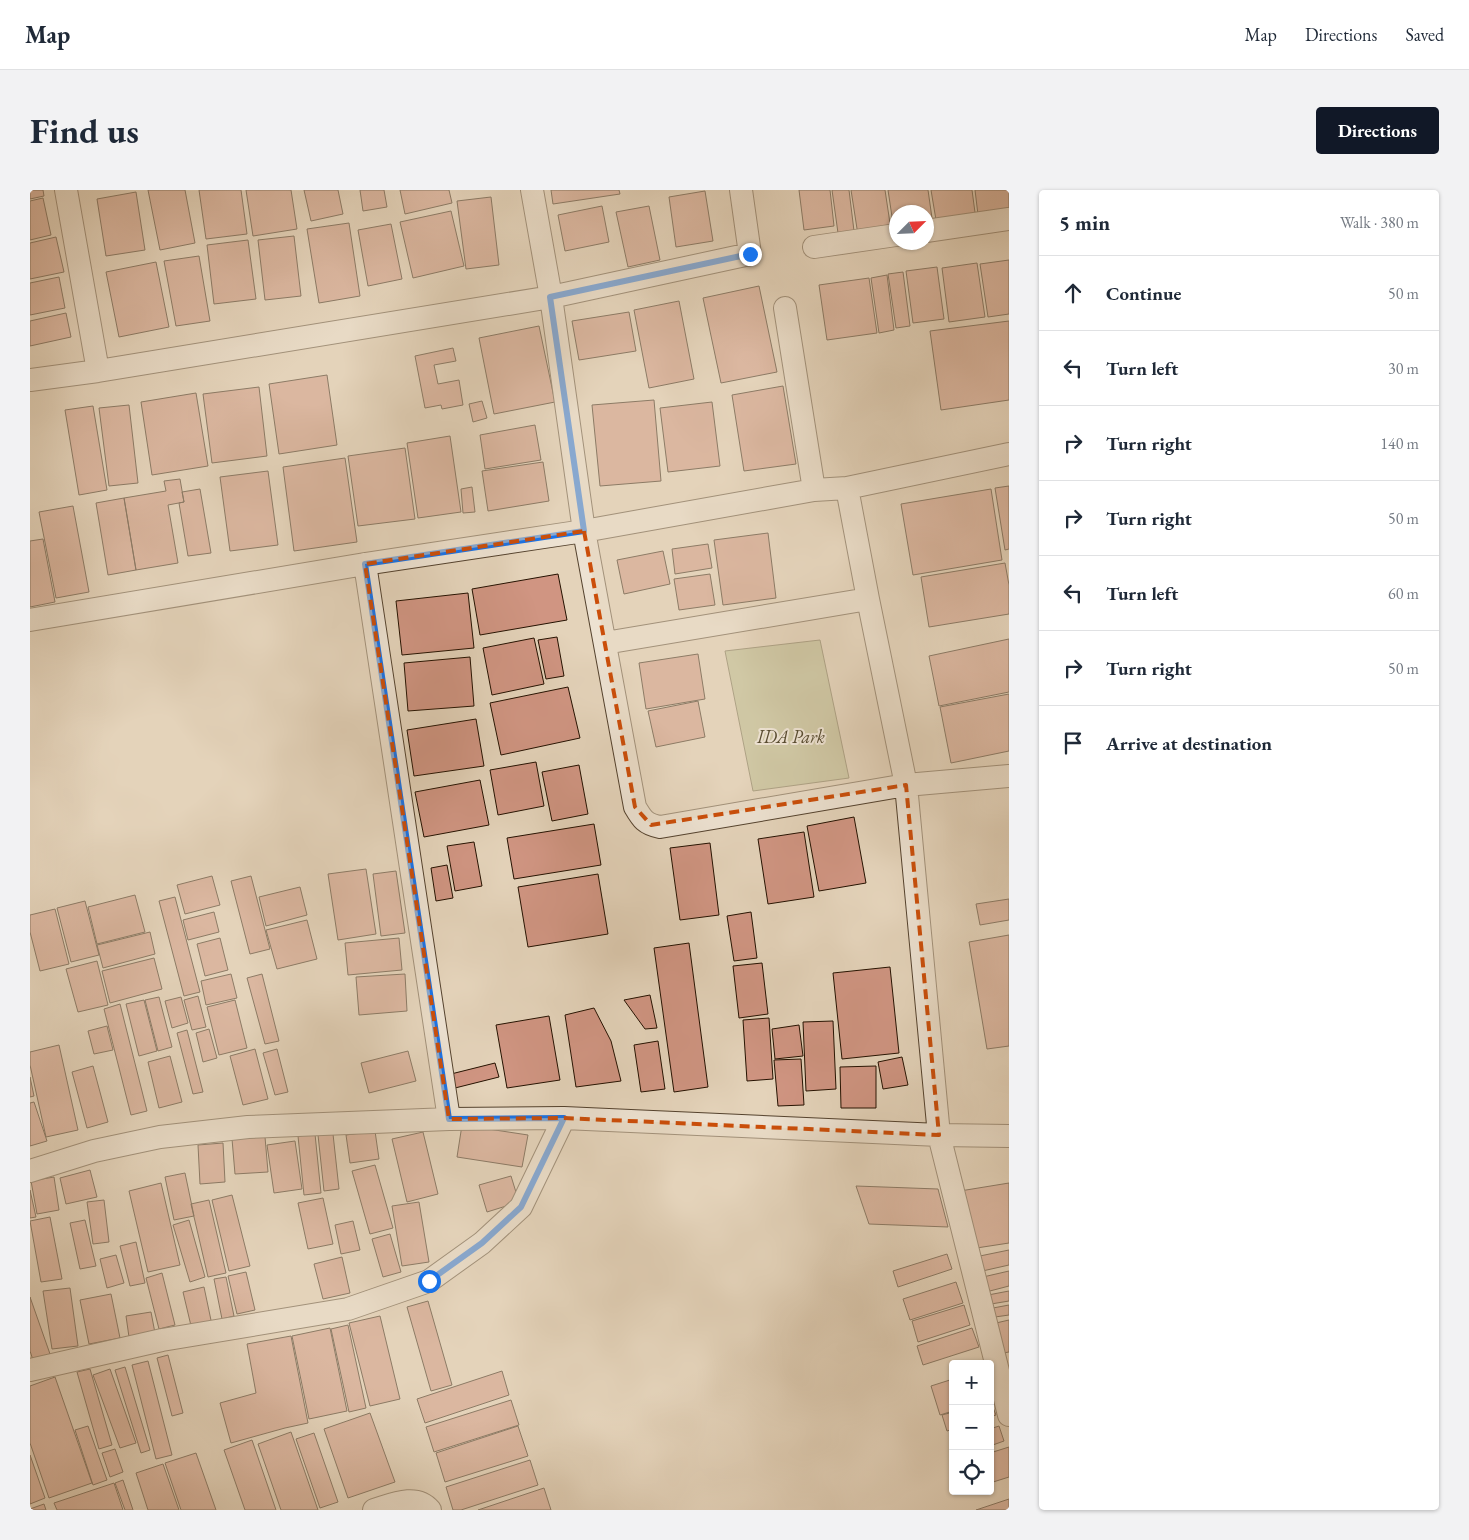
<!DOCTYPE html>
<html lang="en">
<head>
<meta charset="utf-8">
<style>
  :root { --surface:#fff; --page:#f2f2f3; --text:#1f2937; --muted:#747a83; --line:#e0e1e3; --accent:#111827 }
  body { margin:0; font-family:"EB Garamond",serif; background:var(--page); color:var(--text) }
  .controls { position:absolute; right:15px; bottom:15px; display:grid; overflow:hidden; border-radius:5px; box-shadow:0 1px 4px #0004 }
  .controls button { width:45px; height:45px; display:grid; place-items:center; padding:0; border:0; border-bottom:1px solid var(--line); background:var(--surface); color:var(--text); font:25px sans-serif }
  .compass { position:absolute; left:859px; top:15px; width:45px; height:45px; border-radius:50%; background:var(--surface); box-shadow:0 1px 4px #0004; rotate:66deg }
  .stop { position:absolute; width:15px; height:15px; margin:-11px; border:4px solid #1a73e8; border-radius:50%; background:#fff }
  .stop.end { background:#1a73e8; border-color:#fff; box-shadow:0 1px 5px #0008 }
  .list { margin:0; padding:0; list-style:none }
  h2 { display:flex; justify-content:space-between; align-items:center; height:65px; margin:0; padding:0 20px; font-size:21px }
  h2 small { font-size:16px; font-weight:400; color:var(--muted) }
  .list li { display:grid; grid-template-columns:32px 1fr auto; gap:15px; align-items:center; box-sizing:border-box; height:75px; padding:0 20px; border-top:1px solid var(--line) }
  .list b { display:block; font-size:19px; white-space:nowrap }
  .list em { font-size:16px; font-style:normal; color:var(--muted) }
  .icon { flex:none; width:28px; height:28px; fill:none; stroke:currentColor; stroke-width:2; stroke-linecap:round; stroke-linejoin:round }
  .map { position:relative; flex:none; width:979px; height:1320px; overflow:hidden; border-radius:5px }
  header { display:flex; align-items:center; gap:30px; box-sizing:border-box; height:70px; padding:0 25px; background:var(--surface); border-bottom:1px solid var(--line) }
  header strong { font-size:24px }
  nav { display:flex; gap:28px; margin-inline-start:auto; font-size:18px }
  .intro { display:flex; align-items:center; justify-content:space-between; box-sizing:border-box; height:120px; padding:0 30px }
  h1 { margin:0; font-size:35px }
  .button { padding:12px 22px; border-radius:5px; background:var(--accent); color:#fff; font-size:18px; font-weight:700 }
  main { display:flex; gap:30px; padding:0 30px }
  aside { flex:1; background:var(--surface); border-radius:5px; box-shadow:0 1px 4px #0004 }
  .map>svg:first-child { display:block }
  .green { fill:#b8bb8d; stroke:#6e6646 }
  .building { fill:#d09582; stroke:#241100 }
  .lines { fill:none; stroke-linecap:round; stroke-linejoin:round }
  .street-casing { stroke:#54422e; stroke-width:24 }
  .street { stroke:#ede2d2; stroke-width:22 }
  .route { stroke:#1a73e8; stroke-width:6 }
  .marked { fill:none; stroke:#cb4e0a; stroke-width:4; stroke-dasharray:10 6; stroke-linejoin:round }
  .labels { text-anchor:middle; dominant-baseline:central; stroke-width:4; stroke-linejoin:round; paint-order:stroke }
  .park-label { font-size:18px; font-style:italic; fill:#584c31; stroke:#ede2d2 }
</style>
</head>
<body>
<header>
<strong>Map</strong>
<nav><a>Map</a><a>Directions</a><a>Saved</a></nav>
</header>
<div class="intro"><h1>Find us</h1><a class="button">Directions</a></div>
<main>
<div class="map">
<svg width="979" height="1320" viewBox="0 0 979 1320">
  <rect width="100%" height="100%" fill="#e4d3ba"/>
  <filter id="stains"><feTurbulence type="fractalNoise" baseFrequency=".004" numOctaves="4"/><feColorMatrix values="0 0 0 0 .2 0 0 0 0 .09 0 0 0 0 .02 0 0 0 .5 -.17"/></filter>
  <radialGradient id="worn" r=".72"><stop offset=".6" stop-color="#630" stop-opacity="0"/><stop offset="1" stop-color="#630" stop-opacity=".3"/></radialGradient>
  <path class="green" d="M790,450L819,588L723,601L695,461Z"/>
  <path class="building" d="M0,0H13L14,6L0,9Z
    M118,0H155L165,53L130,60Z
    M169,0H211L217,44L176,49Z
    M216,0H261L267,39L223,46Z
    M274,0H308L313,24L281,31Z
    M330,0H354L357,17L333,21Z
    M370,0H419L422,13L375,24Z
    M521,0H589L590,4L523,14Z
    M769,0H800L804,36L774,40Z
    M802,0H819L824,41L808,43Z
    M821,0H855L861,40L828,45Z
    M858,0H898L903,35L896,36V22H866V40H864Z
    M901,0H942L946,30L907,36Z
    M945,0H979V29L949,33Z
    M675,1L683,51L646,57L639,7Z
    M106,2L115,60L76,66L67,9Z
    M461,7L469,75L436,79L427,11Z
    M13,8L21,45L0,50V11Z
    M572,16L579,52L535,61L528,25Z
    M619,16L630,70L598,77L586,22Z
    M421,21L434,76L383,88L370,32Z
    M319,33L330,106L289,113L277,39Z
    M361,34L372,89L338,96L328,40Z
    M264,46L271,106L235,110L228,50Z
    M26,47L34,82L0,89V53Z
    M218,50L226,109L184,114L177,55Z
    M169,66L180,131L146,136L134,71Z
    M979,70V124L958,127L950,74Z
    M126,72L139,137L89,147L76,82Z
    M947,73L955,127L919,132L912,78Z
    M907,77L914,129L883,133L876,81Z
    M873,82L880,136L866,138L858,84Z
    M857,85L864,140L849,143L841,88Z
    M29,87L35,118L0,125V93Z
    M839,88L847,143L797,150L789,95Z
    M729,96L747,182L691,193L673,108Z
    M649,111L664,189L619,198L604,120Z
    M599,122L606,161L549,170L542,131Z
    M36,123L41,147L0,156V131Z
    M979,131V210L911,220L900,141Z
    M509,136L525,212L464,224L449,148Z
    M423,158L426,171L404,175L408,194L429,190L433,215L412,219L411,215L395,218L385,166Z
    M297,185L307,255L249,264L239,194Z
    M753,196L766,274L714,281L702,205Z
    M229,197L237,266L182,273L173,204Z
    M166,203L178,276L122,285L111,212Z
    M624,210L631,291L570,296L562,215Z
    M452,211L457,228L443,232L439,214Z
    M682,212L690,276L638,282L630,218Z
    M99,215L108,293L79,296L69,218Z
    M63,216L77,300L49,305L35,220Z
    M505,235L511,270L455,279L450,245Z
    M420,246L431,322L388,328L377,253Z
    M375,258L385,329L328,336L318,266Z
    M315,268L327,352L264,361L253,277Z
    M513,272L519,311L458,321L452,281Z
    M238,281L248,355L200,361L190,287Z
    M150,289L154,312L138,315L148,373L106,380L94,308L136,301L134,291Z
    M979,296V359L975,360L965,298Z
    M442,297L445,322L433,323L431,299Z
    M170,299L181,363L158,366L149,313L154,312L152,302Z
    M961,299L972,370L883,385L871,314Z
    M94,308L106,380L78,385L66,313Z
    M43,316L59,402L26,408L9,322Z
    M738,343L746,408L693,415L684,350Z
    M13,349L25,412L0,417V351Z
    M678,354L682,378L645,384L642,359Z
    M633,361L640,394L594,404L587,370Z
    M975,373L979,395V424L899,437L891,387Z
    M528,384L537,430L450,445L442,399Z
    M680,384L685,415L649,420L644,389Z
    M438,403L444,458L372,465L366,411Z
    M527,447L534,486L516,489L508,450Z
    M504,448L514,494L462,505L453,458Z
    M979,449V502L909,516L899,466Z
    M668,464L675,509L616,519L609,473Z
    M440,467L444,516L378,521L374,473Z
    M538,497L550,548L471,565L460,513Z
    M979,504V561L921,573L910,517Z
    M668,511L675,547L626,557L618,521Z
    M446,529L454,576L384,586L377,540Z
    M506,572L514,616L468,625L460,580Z
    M549,575L558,624L522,631L512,582Z
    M450,590L459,635L394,647L385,602Z
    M824,627L836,693L789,701L777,636Z
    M564,634L571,675L484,689L477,648Z
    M774,642L784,707L738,714L728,649Z
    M444,652L452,696L425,701L417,656Z
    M680,653L689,725L650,730L640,658Z
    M417,675L423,708L406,711L401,678Z
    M336,679L346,744L308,750L298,684Z
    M366,681L375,743L351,746L343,684Z
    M568,684L578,744L498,757L488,697Z
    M182,686L190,715L155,724L147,695Z
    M221,686L240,759L220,764L201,691Z
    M270,697L277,725L236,736L229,707Z
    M105,705L115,742L67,754L58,717Z
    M145,707L170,802L154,806L129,711Z
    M979,709V730L950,735L946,714Z
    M55,711L69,765L41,772L27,718Z
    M25,719L39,774L10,781L0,742V725Z
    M184,722L189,742L158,750L153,730Z
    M721,722L727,768L704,771L697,726Z
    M277,730L287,769L247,779L236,740Z
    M120,742L125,764L73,778L67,755Z
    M979,745V856L957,859L939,752Z
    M190,748L198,780L175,786L167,754Z
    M369,748L372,780L318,785L315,753Z
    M659,753L678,897L644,902L624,758Z
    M124,768L132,799L80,813L72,781Z
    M67,771L78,815L48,822L36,779Z
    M732,773L738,824L709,828L703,776Z
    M860,777L869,863L812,869L803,783Z
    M201,784L207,808L176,815L171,791Z
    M232,784L249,851L235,854L217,788Z
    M375,784L377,821L329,825L326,787Z
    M620,805L627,838L615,839L594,810Z
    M168,806L176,837L162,840L154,810Z
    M129,807L142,857L128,861L115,810Z
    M151,807L158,833L142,838L135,811Z
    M114,810L127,861L109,866L96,814Z
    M205,810L217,858L189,865L177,817Z
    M90,814L117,921L101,925L74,819Z
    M564,818L581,851L591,891L546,897L535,825Z
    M519,826L530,890L477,898L466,835Z
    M739,828L743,889L717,891L713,830Z
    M803,831L806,899L776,901L773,832Z
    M769,835L773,866L745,869L742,839Z
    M77,836L83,860L64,864L58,841Z
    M179,839L187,868L173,872L166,843Z
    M157,840L173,902L163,904L147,843Z
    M628,851L635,899L611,902L604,855Z
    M29,855L48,940L16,947L0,875V862Z
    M225,859L238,909L213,915L200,866Z
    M247,859L258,902L245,905L233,863Z
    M378,861L386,891L339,903L331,873Z
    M140,866L152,912L129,918L118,872Z
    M872,867L878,895L853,899L848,872Z
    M771,869L774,915L748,916L744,870Z
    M465,873L469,887L425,898L421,884Z
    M63,876L78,932L57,938L42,882Z
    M846,876V918H811L810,877Z
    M0,887L4,906L0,907Z
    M4,912L17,951L0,956V913Z
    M432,935L498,945L492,977L427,967Z
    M345,941L349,969L320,973L316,945Z
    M393,942L408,1004L377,1012L362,949Z
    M285,944L291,1003L274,1005L268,946Z
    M303,944L309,999L294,1001L288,945Z
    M235,947L238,982L205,984L202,949Z
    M265,951L272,999L244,1003L237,955Z
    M193,953L195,992L170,994L168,955Z
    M345,975L363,1038L340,1044L322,981Z
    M60,980L67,1007L36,1014L30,988Z
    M155,983L164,1026L144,1030L135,987Z
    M481,986L489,1012L457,1022L449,995Z
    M24,987L29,1020L7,1024L1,991Z
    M131,993L150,1075L118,1082L99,1001Z
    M979,993V1053L940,1059L930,1001Z
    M826,996L908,999L918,1037L839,1034Z
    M0,1000L6,1027L0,1028Z
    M202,1005L220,1076L199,1081L182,1010Z
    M293,1008L303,1054L278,1059L268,1013Z
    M74,1010L79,1052L63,1054L57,1012Z
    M179,1010L196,1083L178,1087L161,1014Z
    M389,1012L399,1072L372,1076L362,1016Z
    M20,1027L32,1089L11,1092L0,1031Z
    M55,1030L66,1076L50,1079L40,1033Z
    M159,1030L175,1087L160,1092L143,1035Z
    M323,1031L330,1060L311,1064L305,1035Z
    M360,1044L371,1082L353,1087L342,1049Z
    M106,1052L115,1093L100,1096L90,1056Z
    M979,1060V1075L948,1082L945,1067Z
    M917,1064L922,1079L868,1097L863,1081Z
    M86,1065L94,1093L77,1098L70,1069Z
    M312,1067L320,1103L293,1109L284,1074Z
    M979,1081V1096L956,1102L953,1087Z
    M216,1082L225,1120L207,1124L198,1086Z
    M132,1083L145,1135L129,1139L116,1088Z
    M196,1087L204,1126L192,1129L184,1089Z
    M926,1092L933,1113L880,1130L873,1109Z
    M174,1097L182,1135L162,1140L153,1102Z
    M40,1098L48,1156L22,1159L13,1101Z
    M979,1101V1111L961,1114L958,1105Z
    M81,1104L90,1148L59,1154L50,1110Z
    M0,1107L20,1164L3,1170L0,1161Z
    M398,1111L422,1195L401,1201L377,1117Z
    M934,1115L940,1135L888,1152L882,1131Z
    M979,1115V1125L965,1127L963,1118Z
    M121,1122L125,1143L99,1147L96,1126Z
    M350,1126L370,1209L340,1216L319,1133Z
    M979,1130V1162L973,1163L966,1133Z
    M318,1135L336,1218L319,1222L301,1139Z
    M300,1138L317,1221L279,1229L262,1146Z
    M942,1138L949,1157L893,1175L887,1156Z
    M261,1146L278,1233L255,1238L201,1253L190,1213L226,1203L217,1154Z
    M138,1165L153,1223L142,1226L127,1168Z
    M118,1171L142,1265L126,1269L102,1175Z
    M95,1177L120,1260L111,1263L85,1180Z
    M60,1179L82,1255L69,1259L47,1182Z
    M80,1179L106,1253L90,1258L63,1185Z
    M472,1181L479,1205L395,1233L387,1209Z
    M25,1187L62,1293L19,1308L0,1253V1196Z
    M923,1189V1221L910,1225L901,1196Z
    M481,1210L489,1235L404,1262L396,1237Z
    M960,1210L966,1225L960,1227Z
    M923,1222V1239L917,1241L912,1225Z
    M340,1223L365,1292L318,1308L294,1239Z
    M58,1236L77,1290L63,1295L45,1240Z
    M488,1236L498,1266L415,1292L406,1263Z
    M969,1236L974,1251L960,1256V1239Z
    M261,1242L288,1320H251L228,1254Z
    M284,1243L308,1312L290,1318L266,1249Z
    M222,1250L246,1320H215L194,1260Z
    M979,1257V1287L960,1293V1263Z
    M85,1259L93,1282L80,1287L72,1263Z
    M166,1263L186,1320H151L135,1273Z
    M0,1265L15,1308L0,1314Z
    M500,1270L508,1295L431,1320H423L416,1297Z
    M133,1274L149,1320H118L106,1283Z
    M93,1290L103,1320H95L85,1293Z
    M84,1293L93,1320H27L24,1313Z
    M514,1298L521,1320H448Z
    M979,1309V1320H946Z
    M14,1314L16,1320H0V1319Z"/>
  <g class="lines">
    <g class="street-casing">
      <path id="street" d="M36,0L68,181
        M502,0L521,107L554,341L784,300
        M896,41L979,29
        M784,57L866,45
        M755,118L784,300L817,298L838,409L876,595L909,945L979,1225
        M0,190L68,181L521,107L720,64L711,0
        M817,298L979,264
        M335,374L419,929
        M0,430L335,374L554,341L605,617C612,629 615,634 630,637L876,595L979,586
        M575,453L838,409
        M0,981L64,961L130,947L218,937L419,929L534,928L909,945L979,946
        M0,1180L132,1150L318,1119L399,1091L452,1053L491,1017L534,928
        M344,1320C361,1315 386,1303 400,1320"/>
    </g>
    <use href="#street" class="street"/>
  </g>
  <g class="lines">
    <path class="route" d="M399,1091L452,1053L491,1017L534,928L419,929L335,374L554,341L520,107L720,64"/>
  </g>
  <path d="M0 0H979V1320H0ZM554,341L605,617L621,635L876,595L909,945L534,928L419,929L335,374Z" fill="#e4d3ba" fill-opacity=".55" fill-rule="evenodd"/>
  <path class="marked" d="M554,341L605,617L621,635L876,595L909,945L534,928L419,929L335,374Z"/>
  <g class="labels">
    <g class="park-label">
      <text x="761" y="546">IDA Park</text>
    </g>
  </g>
  <rect width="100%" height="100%" filter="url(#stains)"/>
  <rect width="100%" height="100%" fill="url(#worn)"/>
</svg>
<div class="controls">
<button>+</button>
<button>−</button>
<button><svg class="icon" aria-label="locate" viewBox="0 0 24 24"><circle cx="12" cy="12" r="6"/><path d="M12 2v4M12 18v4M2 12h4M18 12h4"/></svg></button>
</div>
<svg class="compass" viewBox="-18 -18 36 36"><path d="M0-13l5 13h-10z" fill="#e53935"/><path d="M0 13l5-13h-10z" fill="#747a83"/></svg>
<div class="stop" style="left:399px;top:1091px"></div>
<div class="stop end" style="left:720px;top:64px"></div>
</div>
<aside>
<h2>5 min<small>Walk · 380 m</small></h2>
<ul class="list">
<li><svg class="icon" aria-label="ahead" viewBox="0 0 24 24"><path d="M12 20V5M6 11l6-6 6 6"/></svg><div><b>Continue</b></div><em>50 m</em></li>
<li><svg class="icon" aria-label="left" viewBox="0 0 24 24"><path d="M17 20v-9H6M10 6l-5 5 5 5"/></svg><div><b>Turn left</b></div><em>30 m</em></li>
<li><svg class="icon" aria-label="right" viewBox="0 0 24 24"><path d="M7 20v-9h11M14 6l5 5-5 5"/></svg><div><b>Turn right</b></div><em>140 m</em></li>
<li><svg class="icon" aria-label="right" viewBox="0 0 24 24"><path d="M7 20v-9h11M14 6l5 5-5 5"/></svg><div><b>Turn right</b></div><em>50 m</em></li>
<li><svg class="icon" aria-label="left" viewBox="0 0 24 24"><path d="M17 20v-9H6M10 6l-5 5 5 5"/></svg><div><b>Turn left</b></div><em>60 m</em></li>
<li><svg class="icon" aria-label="right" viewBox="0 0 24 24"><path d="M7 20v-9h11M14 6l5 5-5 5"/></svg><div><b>Turn right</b></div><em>50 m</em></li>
<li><svg class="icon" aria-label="arrive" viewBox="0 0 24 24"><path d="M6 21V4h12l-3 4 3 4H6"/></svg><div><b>Arrive at destination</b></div></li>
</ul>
</aside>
</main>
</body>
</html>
